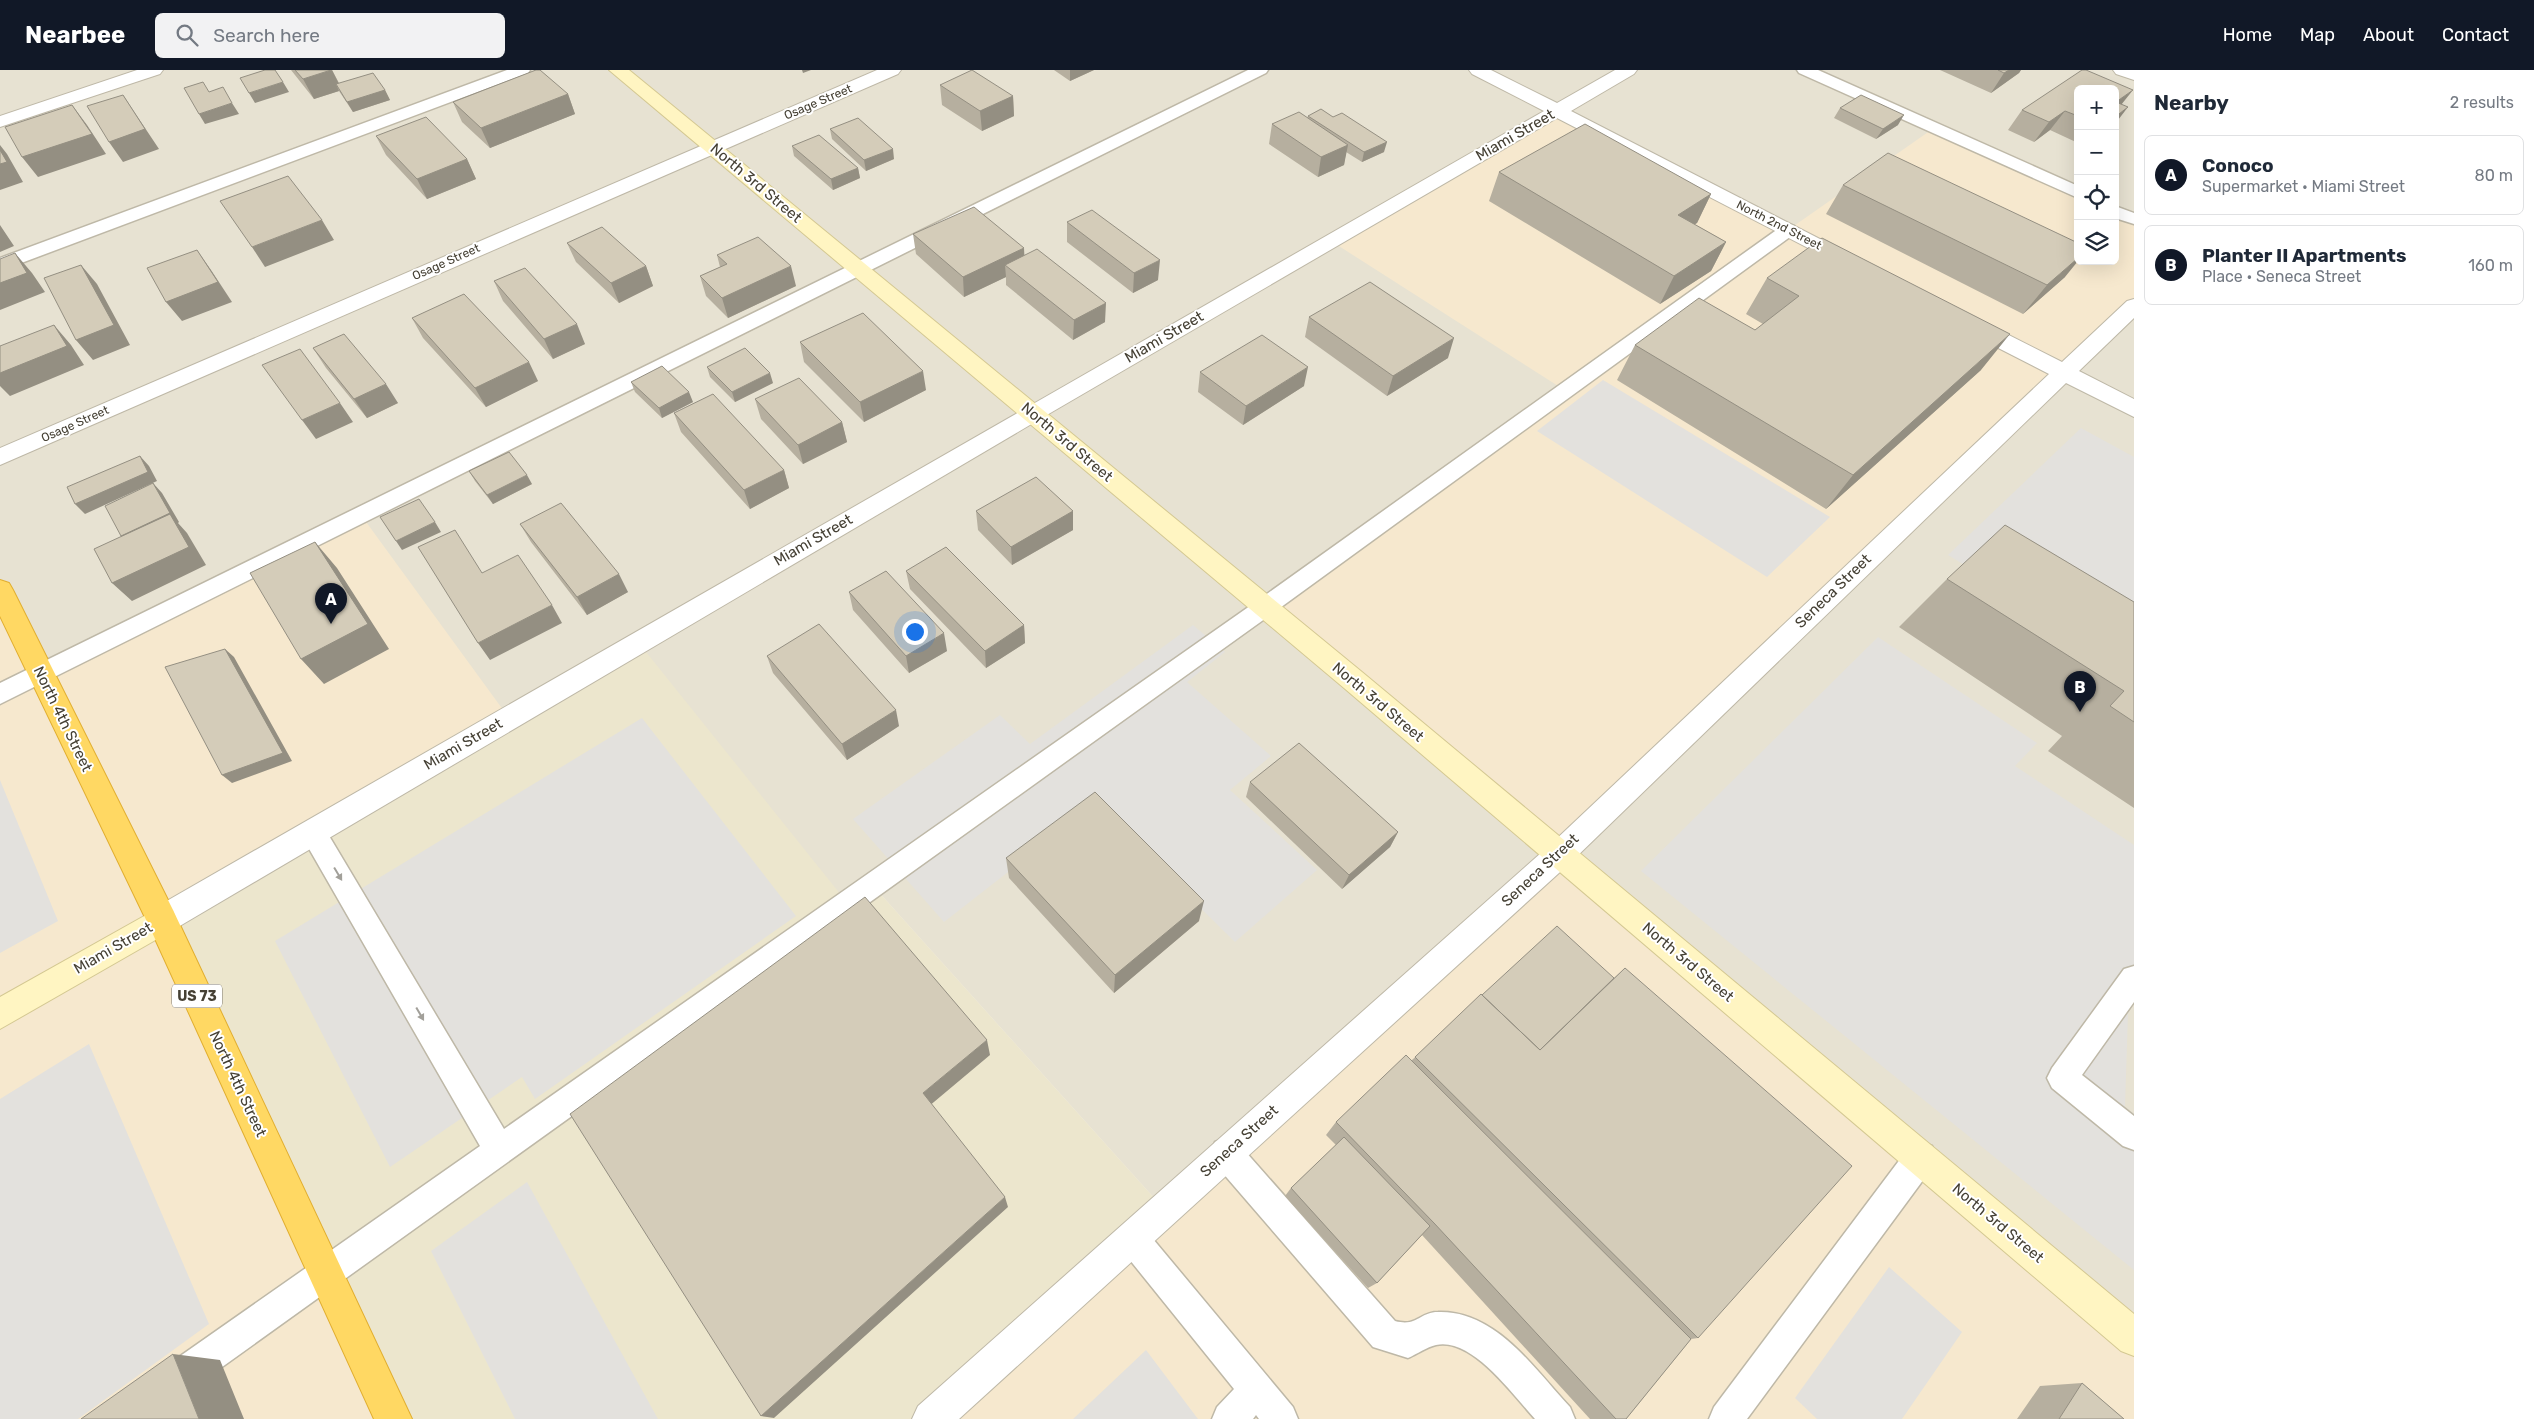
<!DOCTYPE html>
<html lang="en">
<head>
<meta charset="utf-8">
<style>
  :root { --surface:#fff; --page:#f2f2f3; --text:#1f2937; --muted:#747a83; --line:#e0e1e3; --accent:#111827 }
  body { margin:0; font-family:Rubik,sans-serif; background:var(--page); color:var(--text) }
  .controls { position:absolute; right:15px; top:15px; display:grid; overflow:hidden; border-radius:8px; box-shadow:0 5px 20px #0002 }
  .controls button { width:45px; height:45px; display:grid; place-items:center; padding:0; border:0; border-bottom:1px solid var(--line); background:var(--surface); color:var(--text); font:25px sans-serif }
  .you { position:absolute; left:914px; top:561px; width:18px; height:18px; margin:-12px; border:4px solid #fff; border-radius:50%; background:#1a73e8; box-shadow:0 0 0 8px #1a73e833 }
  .badge { display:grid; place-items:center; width:32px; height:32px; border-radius:50%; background:var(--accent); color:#fff; font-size:16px; font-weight:700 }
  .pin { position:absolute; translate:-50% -41px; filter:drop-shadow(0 1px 2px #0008) }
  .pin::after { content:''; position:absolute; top:26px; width:18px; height:15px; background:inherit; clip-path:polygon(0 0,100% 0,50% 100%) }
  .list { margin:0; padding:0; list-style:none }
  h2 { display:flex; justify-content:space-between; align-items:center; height:65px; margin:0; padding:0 20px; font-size:21px }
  h2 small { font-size:16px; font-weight:400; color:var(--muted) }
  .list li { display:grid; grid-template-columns:32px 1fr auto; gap:15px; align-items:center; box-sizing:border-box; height:80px; margin:0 10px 10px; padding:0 10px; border:1px solid var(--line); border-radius:8px }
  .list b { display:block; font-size:19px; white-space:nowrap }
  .list p { margin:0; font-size:16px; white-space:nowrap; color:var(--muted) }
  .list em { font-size:16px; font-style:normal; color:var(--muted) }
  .icon { flex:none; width:28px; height:28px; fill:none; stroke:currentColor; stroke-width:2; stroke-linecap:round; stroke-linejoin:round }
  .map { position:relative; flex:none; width:2134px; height:1349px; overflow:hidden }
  header { display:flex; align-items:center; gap:30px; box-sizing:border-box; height:70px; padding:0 25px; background:var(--accent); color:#fff }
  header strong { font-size:24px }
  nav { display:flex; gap:28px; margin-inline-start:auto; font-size:18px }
  .search { width:350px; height:45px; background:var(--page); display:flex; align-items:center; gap:12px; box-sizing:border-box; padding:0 18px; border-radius:8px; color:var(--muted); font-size:19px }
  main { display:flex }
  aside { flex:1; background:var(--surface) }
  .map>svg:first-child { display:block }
  .residential { fill:#e7e2d2 }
  .commercial { fill:#f6e8ce }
  .education { fill:#ece6cd }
  .parking { fill:#e3e1dd }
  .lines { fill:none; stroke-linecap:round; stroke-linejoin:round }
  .lane-casing { stroke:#beb8a7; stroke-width:3 }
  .street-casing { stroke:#beb8a7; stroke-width:2 }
  .secondary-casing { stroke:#d4c892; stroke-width:2 }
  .highway-casing { stroke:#e1ae30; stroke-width:2 }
  .lane { fill:#fff; fill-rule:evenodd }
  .street { fill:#fff; fill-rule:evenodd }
  .secondary { fill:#fff5c2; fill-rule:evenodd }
  .highway { fill:#ffd863; fill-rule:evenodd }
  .wall { fill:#b6af9f }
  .shaded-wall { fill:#948f82 }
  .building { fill:#d4ccb9; stroke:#948f82 }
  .oneway { fill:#a2a09a }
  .labels { text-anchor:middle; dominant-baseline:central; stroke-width:4; stroke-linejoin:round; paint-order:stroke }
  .far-street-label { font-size:12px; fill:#454034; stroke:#fff }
  .shield { fill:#fff; stroke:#7d7971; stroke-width:1 }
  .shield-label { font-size:14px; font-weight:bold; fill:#454034 }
  .street-label { font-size:15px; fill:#454034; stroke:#fff }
</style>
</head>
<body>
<header>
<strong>Nearbee</strong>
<div class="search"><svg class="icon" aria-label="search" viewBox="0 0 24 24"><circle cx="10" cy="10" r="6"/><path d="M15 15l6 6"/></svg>Search here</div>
<nav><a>Home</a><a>Map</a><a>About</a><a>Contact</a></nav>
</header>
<main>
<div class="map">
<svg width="2134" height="1349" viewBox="0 0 2134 1349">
  <rect width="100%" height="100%" fill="#f3efe4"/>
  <path class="residential" d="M0,0H2122L2134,5V149L2115,141V19H2078V123L1788,160L1332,171L1566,320L2134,236V1268L1164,1139L875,818L849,836L509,648L41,604L0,520Z"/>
  <path class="commercial" d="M1557,41L1788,160L1934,58L2078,123V191H2115V141L2134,149V236L1560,784L2134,1268V1349H931L1559,784L1265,537L1566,321L1331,171Z
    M361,445L509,648L393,1349H0V520L41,604Z"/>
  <path class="education" d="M638,572L849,835L875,818L1164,1139L931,1349H393L162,850Z"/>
  <path class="parking" d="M1603,310L1830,447L1767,507L1537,361Z
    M2081,358L2134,387V542L2101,578L1948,485Z
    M1193,555L1225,582L1187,612L1271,686L1230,720L1317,800L1235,872L1095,734L944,852L853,749L1000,645L1030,674Z
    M1878,567L2037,673L2015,696L2134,775V933L2128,943L2125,1037L2134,1044V1200L1641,801Z
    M642,648L796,846L535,1029L522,1007L390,1097L275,871Z
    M0,710L58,851L0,883Z
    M89,974L209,1254L78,1349H0V1029Z
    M527,1112L658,1349H515L431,1181Z
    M1889,1197L1962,1262L1902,1349H1817L1795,1328Z
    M1146,1280L1198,1349H1073Z"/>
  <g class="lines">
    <g class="lane-casing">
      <path id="lane" d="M507,0H530L528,3L0,201V188Z
        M1248,0H1268L1266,3L0,634V613Z
        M1797,0H1818L2078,116V128L1799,3Z
        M2115,136L2134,143V154L2115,148Z
        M1788,154L1794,156L1797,160L1794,164L1273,543L190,1320L178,1325L166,1320L161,1308L166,1296L480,1076L304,770L300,762L304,754L313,750L322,754L504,1059L1257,531L1782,156Z
        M2134,896V932L2082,1005L2134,1046V1080L2123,1076L2052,1018L2047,1008L2052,998L2124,899Z
        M1226,1068L1237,1072L1395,1251C1418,1257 1419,1242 1438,1242C1496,1240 1534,1299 1570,1337L1575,1349H1535C1513,1325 1472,1267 1436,1275C1427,1277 1417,1284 1408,1288L1373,1277L1215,1094L1211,1083L1215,1072Z
        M1921,1072L1932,1076L1936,1087L1932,1098L1747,1349H1709L1714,1337L1910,1076Z
        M1132,1152L1143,1157L1293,1337L1298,1349H1259L1256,1345L1253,1349H1212L1217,1337L1234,1319L1121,1179L1116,1168L1121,1157Z"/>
    </g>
    <g class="street-casing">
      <path id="street" d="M137,0H163L160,4L0,57V46Z
        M877,0H901L898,4L0,395V378Z
        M1469,0H1491L1557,33L1615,0H1637L1634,4L1571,41L1853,186L1856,190L1853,194L1846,196L1839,194L1557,48L1040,349L173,860L162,864L151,860L147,850L151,840L1544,41L1472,4Z
        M2113,0H2134V10L2116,4Z
        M2134,229V248L2079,301L2134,329V347L2066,313L1570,793L959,1349H912L918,1336L1550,775L2049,304L1963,260L1960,255L1963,250L1971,248L1979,250L2062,292L2127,231Z"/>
    </g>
    <g class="secondary-casing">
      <path id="secondary" d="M609,0H629L1362,602L2134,1244V1286L2121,1281L1344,618Z
        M162,836L173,840L177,850L173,860L0,959V927Z"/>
    </g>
    <g class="highway-casing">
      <path id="highway" d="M0,510L9,513L13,520L173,840L412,1349H374L151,860L0,546Z"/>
    </g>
    <use href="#lane" class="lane"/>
    <use href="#street" class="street"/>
    <use href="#secondary" class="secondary"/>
    <use href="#highway" class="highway"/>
  </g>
  <path class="wall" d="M291,0H332L339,13L385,20L390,30L353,42L339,21L314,29Z
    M1054,0H1094L1070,11Z
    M1940,0H2021L2019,3L1991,23Z
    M940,15L1013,26L1014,46L982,61L942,35Z
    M2078,19V73L2050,60L2034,72L2008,60L2022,40Z
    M568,24L575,44L490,78L462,52L453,32Z
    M1840,38L1898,55L1876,69L1834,48Z
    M1308,46L1384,82L1362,92L1346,82L1344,95L1318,107L1269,74L1272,54L1307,48Z
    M830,59L894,89L866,101L832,69Z
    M376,66L467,89L476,109L427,129L386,85Z
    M792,76L858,98L860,108L833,120L794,86Z
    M1499,102L1711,124L1697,153L1694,154L1726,172L1711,201L1660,234L1489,131Z
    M1843,115L2065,207L2023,244L1826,144Z
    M1067,152L1158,210L1133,223L1067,172Z
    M913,164L1024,178V185L1105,252L1073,270L1006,215V207L964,227L916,184Z
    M567,173L646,196L653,216L619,233L576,192Z
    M717,185L796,216L728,248L706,226L700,206L720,197Z
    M1767,208L1981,300L1826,439L1617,310L1635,275L1755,260L1763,254L1746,244Z
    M494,211L585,274L553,289L503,231Z
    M1309,247L1448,288L1387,326L1305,267Z
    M412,248L538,311L486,337L423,268Z
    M800,272L926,320L864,352L804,292Z
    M313,278L398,333L367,348L326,298Z
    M707,297L773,313L735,332L710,307Z
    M1200,302L1304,316L1243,355L1198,322Z
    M631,312L693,332L662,348L635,322Z
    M755,329L842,352L847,372L803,394L761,349Z
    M674,343L784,400L789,418L750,439L681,362Z
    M469,401L532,414L493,434L475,411Z
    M976,441H1073V460L1012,495L978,460Z
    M520,454L628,522L587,545L531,472Z
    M906,501L1024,555L1025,573L986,598L910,519Z
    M1947,509L2134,532V738L2048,681L2062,666L1899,557Z
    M849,522L947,581L909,603L853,540Z
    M767,586L899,656L847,690L773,603Z
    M1250,712L1398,762L1390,777L1342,819L1246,727Z
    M1006,788L1199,851L1114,923L1009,808Z
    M1625,898L1698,1268L1691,1269L1626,1349H1590L1422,1165L1377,1213L1368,1218L1285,1126L1291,1118L1336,1075L1326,1065L1336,1052L1412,990L1482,925L1614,908Z
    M2082,1313L2124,1349H2017L2040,1316Z"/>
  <path class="shaded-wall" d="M332,0L342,20L336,14L339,21L314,29L303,9Z
    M802,0H811L803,3Z
    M1070,0H1094L1070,11Z
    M2009,0H2021L2019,3L1991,23L2004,3Z
    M283,12L289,22L255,33L249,23Z
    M385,20L390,30L353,42L347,32Z
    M2133,20L2117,40L2116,32Z
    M568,24L575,44L490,78L481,58Z
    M123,25L159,79L123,92L109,72Z
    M1013,26L1014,46L982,61L980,41Z
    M232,33L239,44L205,54L199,44Z
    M72,35L87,55L106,84L38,107L22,87Z
    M2128,37L2115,54V47Z
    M2065,41L2050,60L2034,72L2049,52Z
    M1904,45L1898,55L1876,69L1883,59Z
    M1387,72L1384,82L1362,92L1364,82Z
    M0,75L7,84L23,112L0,120Z
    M1348,75L1344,95L1318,107L1321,87Z
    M893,79L894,89L866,101L864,90Z
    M467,89L476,109L427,129L417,109Z
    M858,98L860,108L833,120L831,109Z
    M1711,124L1697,153L1664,173L1678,145Z
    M322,150L334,170L265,197L252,177Z
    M0,155L14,176L0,182Z
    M1726,172L1711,201L1660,234L1674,206Z
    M1024,178L1025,198L1005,195L1006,207L964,227L963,207Z
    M197,180L211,200L232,232L182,251L166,232Z
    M15,183L32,203L45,222L0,240V213Z
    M2078,188V191L2065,207L2023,244L2047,215Z
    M1160,190L1158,210L1133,223L1134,203Z
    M81,195L97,214L130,275L93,290L76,270Z
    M646,196L653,216L619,233L611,213Z
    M791,196L796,216L728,248L722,228Z
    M1106,233L1105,252L1073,270L1074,250Z
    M577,254L585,274L553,289L544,269Z
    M54,255L71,275L84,295L10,326L0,316V303Z
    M2010,264L1981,300L1826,439L1853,405Z
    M1454,268L1448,288L1387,326L1393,306Z
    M529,292L538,311L486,337L475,318Z
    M1308,297L1304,316L1243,355L1246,336Z
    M923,301L926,320L864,352L860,332Z
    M770,303L773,313L735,332L732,322Z
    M386,314L398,333L367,348L354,329Z
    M689,322L693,332L662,348L659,338Z
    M340,333L353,352L316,369L302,350Z
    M842,352L847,372L803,394L798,375Z
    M140,386L149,396L157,411L85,444L75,434Z
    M784,400L789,418L750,439L744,420Z
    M527,405L532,414L493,434L487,425Z
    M153,413L162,423L179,452L178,453L187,463L206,495L132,531L112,513L121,466Z
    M1073,441V460L1012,495L1011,477Z
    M435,452L441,462L402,480L396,471Z
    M315,472L337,498L389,579L324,614L301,589Z
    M619,504L628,522L587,545L577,527Z
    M552,535L562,553L490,590L478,573Z
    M1024,555L1025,573L986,598L985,581Z
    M944,563L947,581L909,603L906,586Z
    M225,579L234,587L292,691L232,713L222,705Z
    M896,640L899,656L847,690L842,674Z
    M1398,762L1390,777L1342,819L1349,805Z
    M1204,831L1199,851L1114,923L1115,905Z
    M987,970L990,985L928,1037L923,1023Z
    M1005,1127L1008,1137L774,1348L761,1346Z
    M173,1284L220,1290L244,1349H199Z"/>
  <path class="building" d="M265,0H275L283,12L249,23L240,8Z
    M295,0H331L303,9Z
    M536,0H540L568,24L481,58L453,32Z
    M972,0L1013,26L980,41L940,15Z
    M1998,0H2009L2004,3Z
    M2082,0H2086L2133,20L2116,32L2128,37L2115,47V19H2078V46L2065,41L2049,52L2022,40Z
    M373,3L385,20L347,32L336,14Z
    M203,12L209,22L223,17L232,33L199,44L184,18Z
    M123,25L145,59L109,72L87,36Z
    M1861,25L1904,45L1883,59L1840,38Z
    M72,35L92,64L22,87L5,57Z
    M1321,39L1333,47L1342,43L1387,72L1364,82L1308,46Z
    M1299,42L1348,75L1321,87L1272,54Z
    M426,47L467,89L417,109L376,66Z
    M858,48L893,79L864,90L830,59Z
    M1585,54L1711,124L1678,145L1726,172L1674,206L1499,102Z
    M819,65L858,98L831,109L792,76Z
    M0,80L7,92L0,94Z
    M1888,83L2078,173V188L2047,215L1843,115Z
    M288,106L322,150L252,177L220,131Z
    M974,137L1024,178L963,207L913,164Z
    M1092,140L1160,190L1134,203L1067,152Z
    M602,157L646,196L611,213L567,173Z
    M758,167L791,196L722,228L700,206L727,194L717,185Z
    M1822,168L2010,264L1853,405L1635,275L1699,228L1755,260L1799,226L1767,208Z
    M1037,179L1106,233L1074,250L1005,195Z
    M197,180L218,212L166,232L147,198Z
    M15,183L27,203L0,213V189Z
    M81,195L114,255L76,270L44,208Z
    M525,198L577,254L544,269L494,211Z
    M1370,212L1454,268L1393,306L1309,247Z
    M464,224L529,292L475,318L412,248Z
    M863,243L923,301L860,332L800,272Z
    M54,255L67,276L0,303V276Z
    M344,264L386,314L354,329L313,278Z
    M1262,265L1308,297L1246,336L1200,302Z
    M745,278L770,303L732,322L707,297Z
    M300,279L340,333L302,350L262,295Z
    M662,296L689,322L659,338L631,312Z
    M799,308L842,352L798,375L755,329Z
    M713,324L784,400L744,420L674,343Z
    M509,382L527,405L487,425L469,401Z
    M140,386L148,402L75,434L67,417Z
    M1036,407L1073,441L1011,477L976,441Z
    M153,413L170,443L121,466L105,436Z
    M419,429L435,452L396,471L380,447Z
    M561,433L619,504L577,527L520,454Z
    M170,444L189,477L112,513L94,479Z
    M2005,455L2134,532V652L2110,636L2124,621L1947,509Z
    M455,460L482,503L518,485L552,535L478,573L418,477Z
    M315,472L368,554L301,589L250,503Z
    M946,477L1024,555L985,581L906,501Z
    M886,501L944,563L906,586L849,522Z
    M819,554L896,640L842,674L767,586Z
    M225,579L283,683L222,705L165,597Z
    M1299,673L1398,762L1349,805L1250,712Z
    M1095,722L1204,831L1115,905L1006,788Z
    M865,827L987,970L923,1023L1005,1127L761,1346L570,1044Z
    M1557,856L1614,908L1540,980L1482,925Z
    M1625,898L1852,1096L1698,1268L1415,987L1481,924L1540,980Z
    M1406,985L1691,1269L1626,1349H1616L1434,1153L1336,1052Z
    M1344,1067L1430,1156L1377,1213L1291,1118Z
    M173,1284L199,1349H81Z
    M2082,1313L2124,1349H2059Z"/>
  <defs><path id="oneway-solid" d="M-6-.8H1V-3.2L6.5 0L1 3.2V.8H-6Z" transform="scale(1.25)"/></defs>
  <g class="oneway">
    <use href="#oneway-solid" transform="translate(338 804) rotate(59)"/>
    <use href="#oneway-solid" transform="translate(420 944) rotate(60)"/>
  </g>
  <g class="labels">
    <g class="far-street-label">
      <text transform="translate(818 32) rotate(-23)">Osage Street</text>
      <text transform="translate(1779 155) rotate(27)">North 2nd Street</text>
      <text transform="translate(446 192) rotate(-24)">Osage Street</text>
      <text transform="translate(75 354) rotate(-24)">Osage Street</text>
    </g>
    <rect class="shield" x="172" y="914.5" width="50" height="23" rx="4"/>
    <g class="shield-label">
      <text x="197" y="926">US 73</text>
    </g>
    <g class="street-label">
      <text transform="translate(1515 65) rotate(-30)">Miami Street</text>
      <text transform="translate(756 113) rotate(40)">North 3rd Street</text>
      <text transform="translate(1164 267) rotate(-30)">Miami Street</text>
      <text transform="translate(1067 372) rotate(40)">North 3rd Street</text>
      <text transform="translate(813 470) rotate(-30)">Miami Street</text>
      <text transform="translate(1833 521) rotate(-44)">Seneca Street</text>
      <text transform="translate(1378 632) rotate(40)">North 3rd Street</text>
      <text transform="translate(63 649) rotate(64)">North 4th Street</text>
      <text transform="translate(463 674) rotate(-30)">Miami Street</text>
      <text transform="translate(1540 800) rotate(-43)">Seneca Street</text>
      <text transform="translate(113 878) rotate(-30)">Miami Street</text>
      <text transform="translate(1688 892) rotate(40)">North 3rd Street</text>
      <text transform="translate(238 1014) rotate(65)">North 4th Street</text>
      <text transform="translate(1239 1071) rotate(-42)">Seneca Street</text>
      <text transform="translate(1998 1153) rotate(40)">North 3rd Street</text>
    </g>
  </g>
</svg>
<div class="controls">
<button>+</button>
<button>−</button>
<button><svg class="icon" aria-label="locate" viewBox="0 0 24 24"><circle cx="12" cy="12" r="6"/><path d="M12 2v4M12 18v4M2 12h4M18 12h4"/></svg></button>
<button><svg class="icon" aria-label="layers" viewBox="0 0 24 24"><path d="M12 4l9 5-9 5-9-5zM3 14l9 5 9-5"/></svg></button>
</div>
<div class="you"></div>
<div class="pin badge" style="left:331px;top:554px">A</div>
<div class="pin badge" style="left:2080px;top:642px">B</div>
</div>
<aside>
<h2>Nearby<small>2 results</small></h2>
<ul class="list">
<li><span class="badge">A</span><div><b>Conoco</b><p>Supermarket · Miami Street</p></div><em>80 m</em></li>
<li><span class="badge">B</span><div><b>Planter II Apartments</b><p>Place · Seneca Street</p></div><em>160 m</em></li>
</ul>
</aside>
</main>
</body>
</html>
